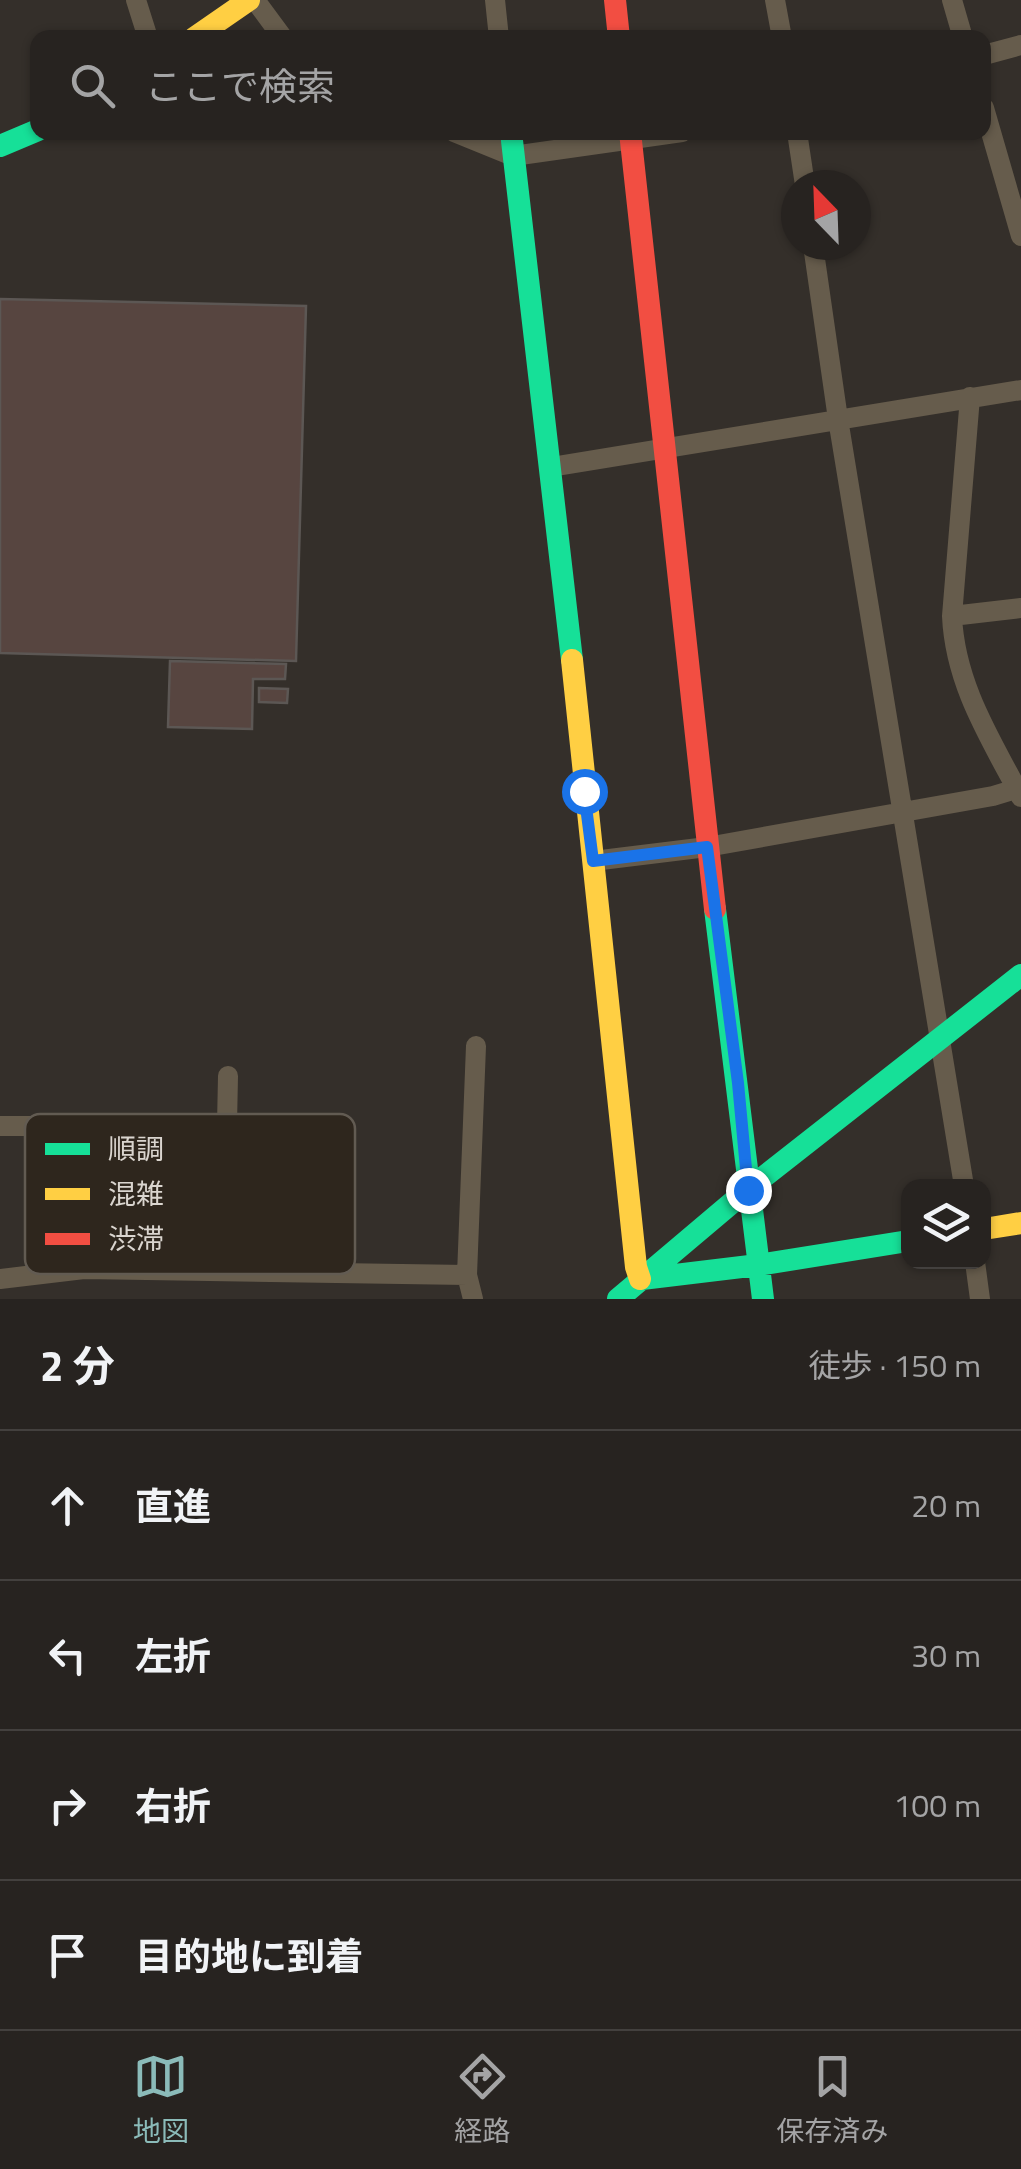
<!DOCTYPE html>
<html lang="ja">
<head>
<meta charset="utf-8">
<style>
  :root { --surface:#272320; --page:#332f2d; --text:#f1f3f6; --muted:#a4a4a5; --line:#43403e; --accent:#8bbbb9 }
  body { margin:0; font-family:"Titillium Web","Noto Sans JP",sans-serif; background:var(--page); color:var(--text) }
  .controls { position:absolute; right:30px; bottom:30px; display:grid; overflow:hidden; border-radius:20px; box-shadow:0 2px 8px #0004 }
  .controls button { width:90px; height:90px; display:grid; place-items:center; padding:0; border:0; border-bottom:2px solid var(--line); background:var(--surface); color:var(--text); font:50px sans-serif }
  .compass { position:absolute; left:781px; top:170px; width:90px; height:90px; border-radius:50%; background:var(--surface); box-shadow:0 2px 8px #0004; rotate:337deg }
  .stop { position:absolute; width:30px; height:30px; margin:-22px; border:8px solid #1a73e8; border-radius:50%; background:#fff }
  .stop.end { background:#1a73e8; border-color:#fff; box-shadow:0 2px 10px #0008 }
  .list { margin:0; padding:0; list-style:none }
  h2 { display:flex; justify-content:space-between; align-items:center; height:130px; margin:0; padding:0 40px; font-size:42px }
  h2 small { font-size:32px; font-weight:400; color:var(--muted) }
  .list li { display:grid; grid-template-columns:65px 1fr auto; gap:30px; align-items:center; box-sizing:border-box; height:150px; padding:0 40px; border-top:2px solid var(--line) }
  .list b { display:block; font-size:38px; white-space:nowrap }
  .list em { font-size:32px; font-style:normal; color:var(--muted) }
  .icon { flex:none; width:55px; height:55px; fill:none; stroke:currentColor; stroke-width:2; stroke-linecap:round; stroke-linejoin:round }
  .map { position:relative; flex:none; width:1021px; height:1299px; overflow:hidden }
  .search { position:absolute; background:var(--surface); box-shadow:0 2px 8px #0004; left:30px; right:30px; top:30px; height:110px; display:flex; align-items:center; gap:25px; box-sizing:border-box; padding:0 35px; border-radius:20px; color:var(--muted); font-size:38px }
  .sheet { height:730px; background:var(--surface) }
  nav { display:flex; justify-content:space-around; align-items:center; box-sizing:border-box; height:140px; border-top:2px solid var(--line); background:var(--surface); font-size:28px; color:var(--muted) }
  nav a { display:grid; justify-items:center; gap:5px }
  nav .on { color:var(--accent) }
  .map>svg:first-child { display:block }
  .building { fill:#574540; stroke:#5c5754; stroke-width:2.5 }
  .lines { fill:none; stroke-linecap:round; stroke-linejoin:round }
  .street { stroke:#665c4c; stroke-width:20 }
  .fast { stroke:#16e098; stroke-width:22 }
  .slow { stroke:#ffcf43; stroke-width:22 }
  .jam { stroke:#f24e42; stroke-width:22 }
  .route { stroke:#1a73e8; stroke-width:12 }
  .key { fill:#2e261d; stroke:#625b52; stroke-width:2.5 }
  .key-label { font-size:28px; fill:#dad5cf }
</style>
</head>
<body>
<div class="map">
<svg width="1021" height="1299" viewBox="0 0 1021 1299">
  <rect width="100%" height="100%" fill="#342f2a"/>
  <path class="building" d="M0,299L306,306L296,661L0,653Z
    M170,661L286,664L285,679H253L252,729L168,727Z
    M259,688L288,689L287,703L259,702Z"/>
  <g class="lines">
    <path class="street" d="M136,0L148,38
      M255,0L283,38
      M495,0L499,38
      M775,0L782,38
      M952,0L963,38
      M984,55L1021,45
      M984,108L1021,236
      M454,132L513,156L682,132
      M797,132L805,185
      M813,245L838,419L964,1186
      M970,397L952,616C955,684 990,738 1021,797
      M551,467L1021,390
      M952,616L1021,608
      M593,861L707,847L993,796L1016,789
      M0,1126H227
      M975,1262L980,1299
      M224,1270L228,1076
      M467,1275L476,1046
      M0,1279L84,1269L467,1275L473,1299"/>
    <path class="fast" d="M511,132L572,660
      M0,146L38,130
      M715,909L763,1299
      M642,1279L758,1265L908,1241
      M618,1299L747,1190L1021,975"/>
    <path class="slow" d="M194,38L249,0
      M572,660L636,1267L640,1279
      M984,1229L1021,1223"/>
    <path class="jam" d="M615,0L619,38
      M630,132L715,909"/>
  </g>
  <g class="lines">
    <path class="route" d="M584,791L593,861L707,847L738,1083L748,1190"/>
  </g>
  <rect x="25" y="1114" width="330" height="160" rx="15" class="key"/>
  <rect x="45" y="1143" width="45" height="12" fill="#16e098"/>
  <rect x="45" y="1188" width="45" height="12" fill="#ffcf43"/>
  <rect x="45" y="1233" width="45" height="12" fill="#f24e42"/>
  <g class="key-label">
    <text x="108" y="1159">順調</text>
    <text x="108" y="1204">混雑</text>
    <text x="108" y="1249">渋滞</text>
  </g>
</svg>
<div class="controls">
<button><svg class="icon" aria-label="layers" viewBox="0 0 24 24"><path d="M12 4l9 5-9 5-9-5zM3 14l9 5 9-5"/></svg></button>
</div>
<svg class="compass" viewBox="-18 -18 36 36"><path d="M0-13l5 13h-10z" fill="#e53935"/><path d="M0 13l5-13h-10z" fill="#a4a4a5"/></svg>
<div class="stop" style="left:584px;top:791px"></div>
<div class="stop end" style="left:748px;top:1190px"></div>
<div class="search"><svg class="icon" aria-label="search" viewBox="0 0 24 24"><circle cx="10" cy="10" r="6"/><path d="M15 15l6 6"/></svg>ここで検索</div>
</div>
<section class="sheet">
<h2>2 分<small>徒歩 · 150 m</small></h2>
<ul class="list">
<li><svg class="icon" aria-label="ahead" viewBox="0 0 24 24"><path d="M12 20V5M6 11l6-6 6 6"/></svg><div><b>直進</b></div><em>20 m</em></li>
<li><svg class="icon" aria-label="left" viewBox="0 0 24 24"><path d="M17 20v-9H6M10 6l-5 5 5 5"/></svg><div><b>左折</b></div><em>30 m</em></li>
<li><svg class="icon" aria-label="right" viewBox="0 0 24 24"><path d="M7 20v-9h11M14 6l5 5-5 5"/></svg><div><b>右折</b></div><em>100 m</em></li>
<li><svg class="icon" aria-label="arrive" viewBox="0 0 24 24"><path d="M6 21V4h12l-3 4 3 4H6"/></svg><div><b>目的地に到着</b></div></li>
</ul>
</section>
<nav>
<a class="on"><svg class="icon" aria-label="map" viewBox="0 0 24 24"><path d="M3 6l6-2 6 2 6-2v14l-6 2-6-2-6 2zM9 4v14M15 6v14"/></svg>地図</a>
<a><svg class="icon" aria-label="directions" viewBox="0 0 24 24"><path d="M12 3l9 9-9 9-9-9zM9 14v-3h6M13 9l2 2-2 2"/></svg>経路</a>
<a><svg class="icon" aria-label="saved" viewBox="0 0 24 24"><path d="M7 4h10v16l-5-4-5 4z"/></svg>保存済み</a>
</nav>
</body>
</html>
